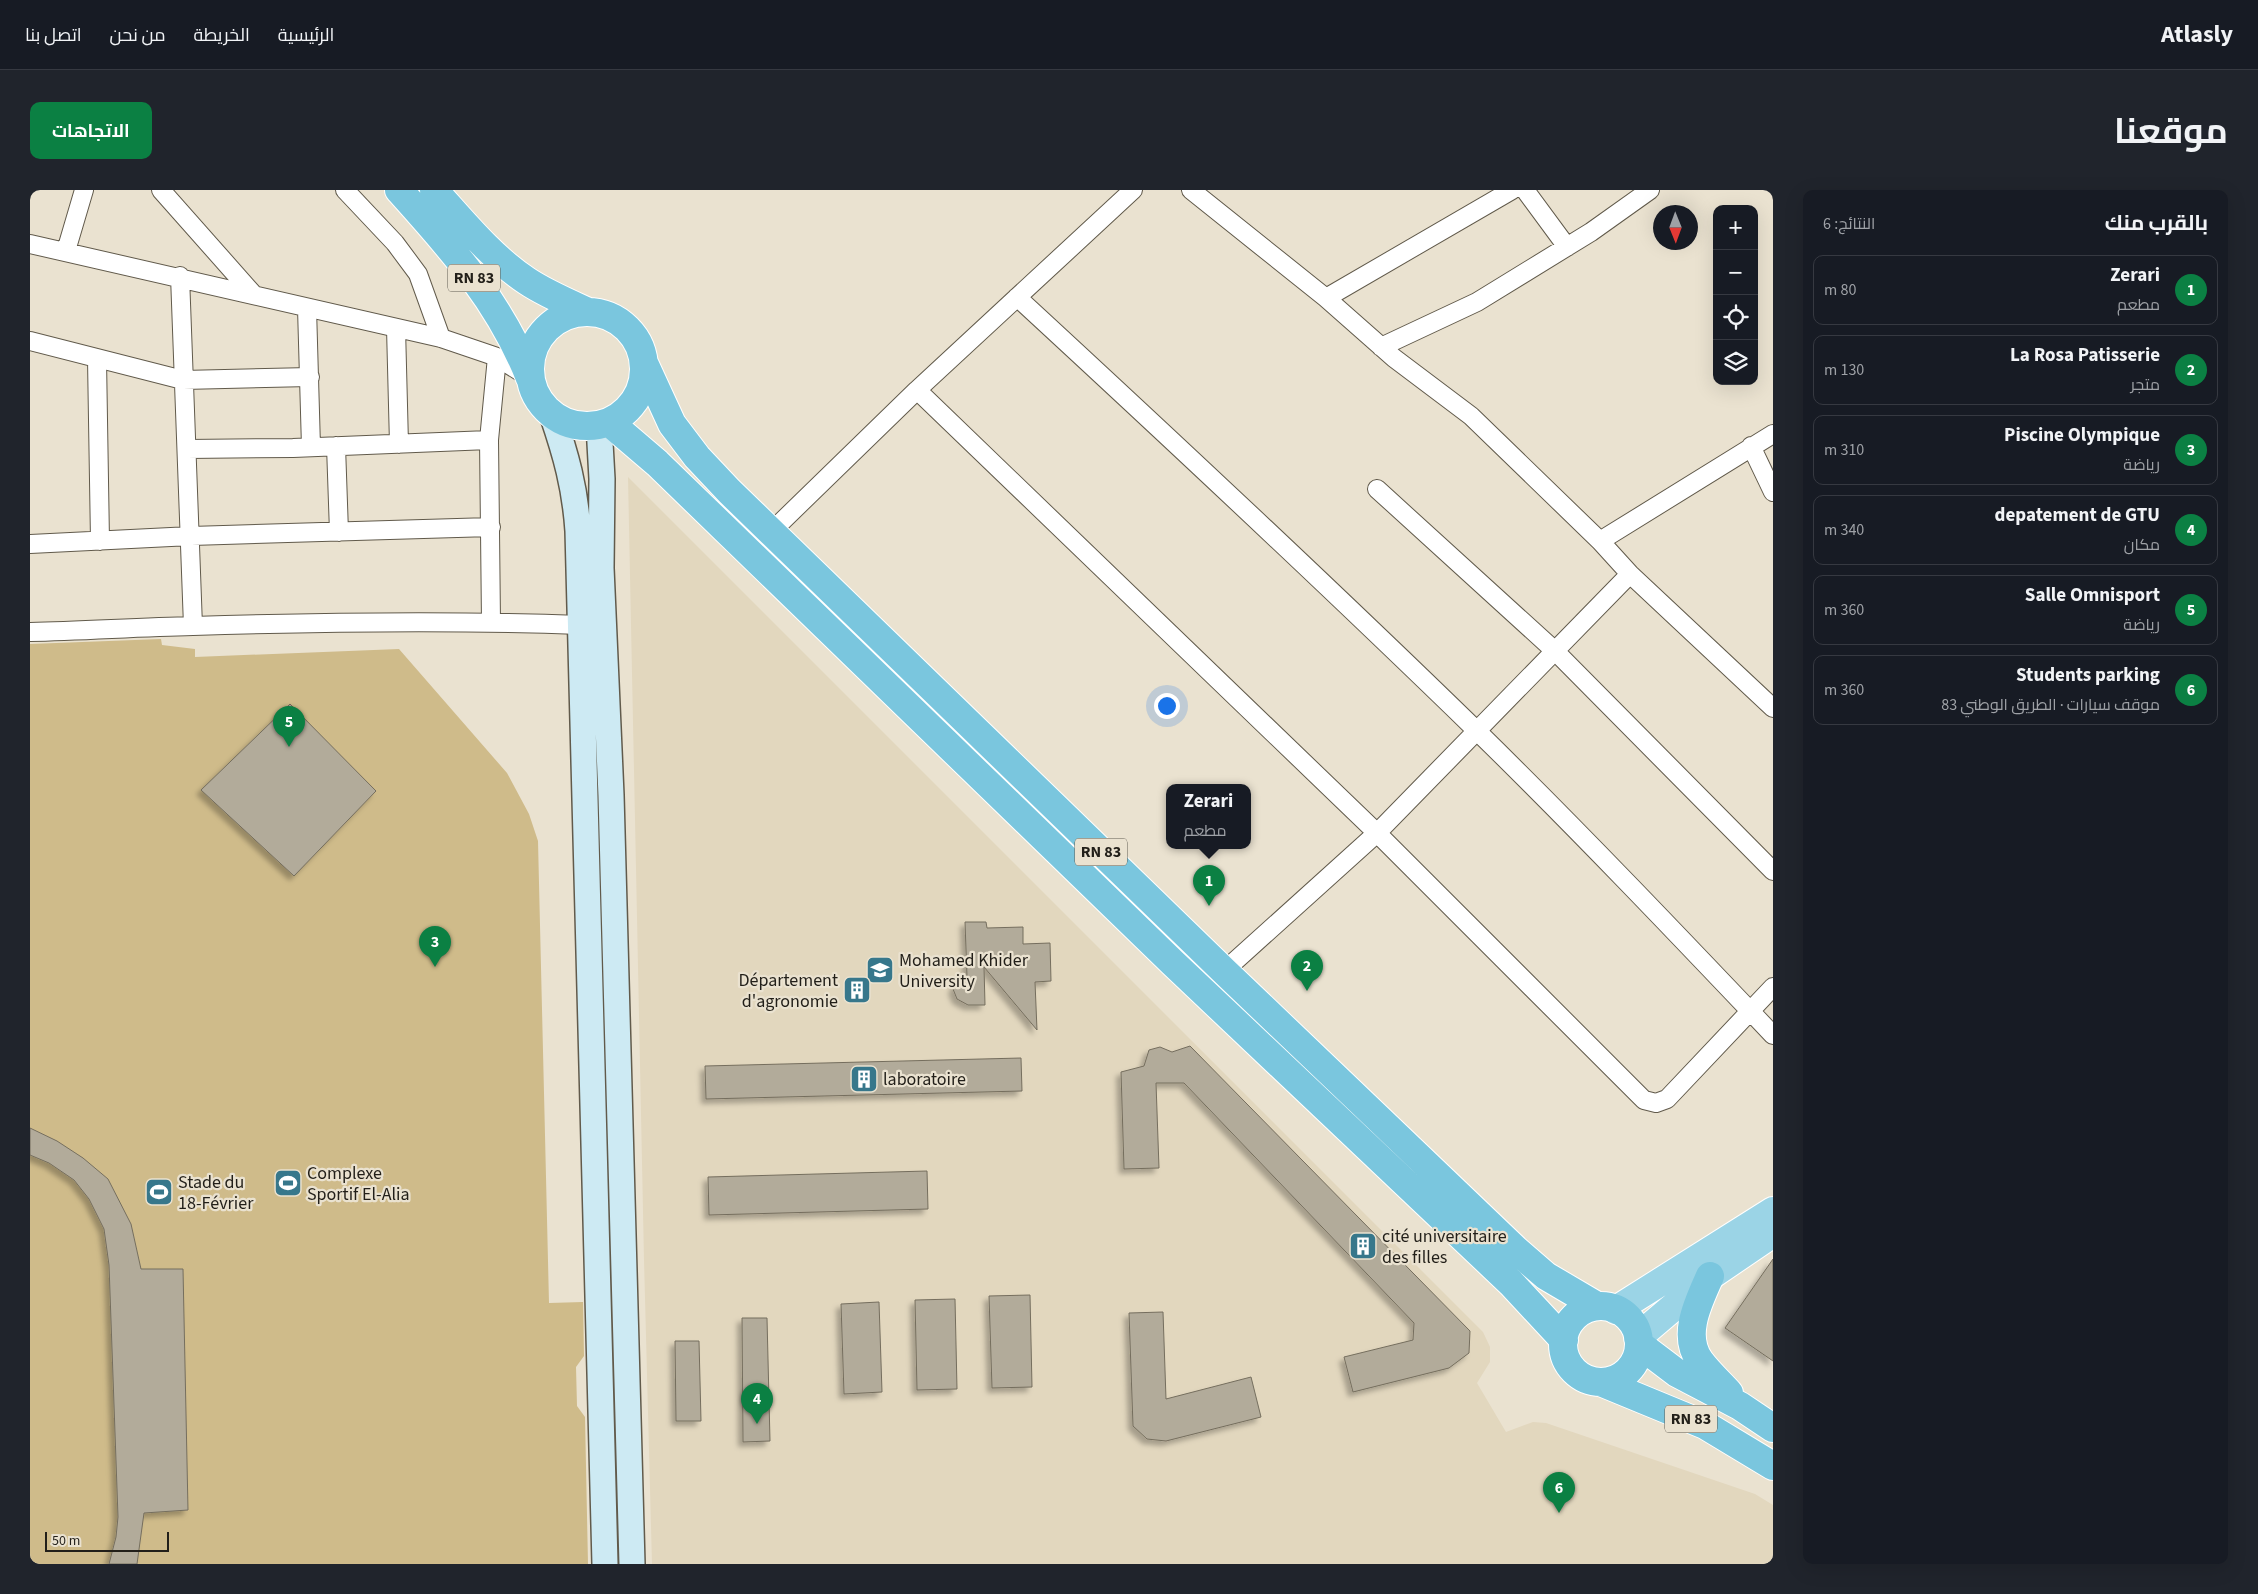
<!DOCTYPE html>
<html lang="ar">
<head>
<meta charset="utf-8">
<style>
  :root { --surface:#171b24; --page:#20242c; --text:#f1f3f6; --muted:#9ea1a6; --line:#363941; --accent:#0b8043 }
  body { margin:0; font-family:"Source Sans 3",Cairo,sans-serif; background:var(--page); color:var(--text); direction:rtl }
  .controls { position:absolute; right:15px; top:15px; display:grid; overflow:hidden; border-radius:10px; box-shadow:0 5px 20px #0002 }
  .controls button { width:45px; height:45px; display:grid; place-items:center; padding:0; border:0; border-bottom:1px solid var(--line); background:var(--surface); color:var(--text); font:25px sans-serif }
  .compass { position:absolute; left:1623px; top:15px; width:45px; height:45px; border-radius:50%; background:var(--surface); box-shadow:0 5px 20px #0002; rotate:179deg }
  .scale { position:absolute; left:15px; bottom:12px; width:124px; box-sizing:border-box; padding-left:5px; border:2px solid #221f19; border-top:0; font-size:14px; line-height:18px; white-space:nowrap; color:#221f19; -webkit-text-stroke:4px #eae2d0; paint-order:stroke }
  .you { position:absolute; left:1136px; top:515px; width:18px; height:18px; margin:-12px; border:4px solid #fff; border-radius:50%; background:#1a73e8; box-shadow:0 0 0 8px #1a73e833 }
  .badge { display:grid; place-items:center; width:32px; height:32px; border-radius:50%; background:var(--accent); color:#fff; font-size:16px; font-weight:700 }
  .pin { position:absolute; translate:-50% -41px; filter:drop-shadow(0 1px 2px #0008) }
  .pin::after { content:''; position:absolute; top:26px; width:18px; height:15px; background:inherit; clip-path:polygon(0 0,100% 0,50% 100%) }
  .popup { position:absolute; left:1136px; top:594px; width:85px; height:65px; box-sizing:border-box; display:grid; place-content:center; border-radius:10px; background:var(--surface); filter:drop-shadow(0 1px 4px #0005); font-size:16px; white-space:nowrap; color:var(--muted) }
  .popup b { font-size:19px; color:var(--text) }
  .popup::after { content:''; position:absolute; left:50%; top:100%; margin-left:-10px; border:10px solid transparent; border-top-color:var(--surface) }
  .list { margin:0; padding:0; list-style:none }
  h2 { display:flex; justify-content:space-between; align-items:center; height:65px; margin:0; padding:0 20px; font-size:21px }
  h2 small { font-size:16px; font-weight:400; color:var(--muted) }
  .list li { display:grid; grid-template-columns:32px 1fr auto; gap:15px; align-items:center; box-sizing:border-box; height:70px; margin:0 10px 10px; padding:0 10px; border:1px solid var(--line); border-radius:10px }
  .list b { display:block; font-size:19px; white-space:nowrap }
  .list p { margin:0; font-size:16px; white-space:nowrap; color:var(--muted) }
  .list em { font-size:16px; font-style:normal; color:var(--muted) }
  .icon { flex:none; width:28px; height:28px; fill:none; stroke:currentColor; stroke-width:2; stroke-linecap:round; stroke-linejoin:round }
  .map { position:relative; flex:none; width:1743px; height:1374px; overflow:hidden; direction:ltr; border-radius:10px }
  header { display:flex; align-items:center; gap:30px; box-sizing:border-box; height:70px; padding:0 25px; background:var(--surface); border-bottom:1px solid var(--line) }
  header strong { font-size:24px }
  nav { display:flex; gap:28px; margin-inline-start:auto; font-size:18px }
  .intro { display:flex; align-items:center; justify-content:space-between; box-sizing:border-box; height:120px; padding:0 30px }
  h1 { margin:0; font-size:35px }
  .button { padding:12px 22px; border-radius:10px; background:var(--accent); color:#fff; font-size:18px; font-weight:700 }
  main { display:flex; gap:30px; padding:0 30px }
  aside { flex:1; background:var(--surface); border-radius:10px; box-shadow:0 5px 20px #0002 }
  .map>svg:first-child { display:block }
  .built { fill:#e2d7be }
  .green { fill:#cfbb8a }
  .building { fill:#b2ab9a; stroke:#756e5e; filter:url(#shadow) }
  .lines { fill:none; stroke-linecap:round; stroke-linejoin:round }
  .minor-casing { stroke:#615a4b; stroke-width:20 }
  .secondary-casing { stroke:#615a4b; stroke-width:28 }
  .primary-casing { stroke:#fff; stroke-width:30 }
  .trunk-casing { stroke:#fff; stroke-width:30 }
  .minor { stroke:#fff; stroke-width:18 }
  .secondary { stroke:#cdeaf3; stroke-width:25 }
  .primary { stroke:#9bd4e6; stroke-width:28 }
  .trunk { stroke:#7ac6de; stroke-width:28 }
  .labels { text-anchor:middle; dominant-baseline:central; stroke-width:4.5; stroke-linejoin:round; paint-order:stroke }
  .shield { fill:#eae2d0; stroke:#5e5a50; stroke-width:1 }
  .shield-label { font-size:16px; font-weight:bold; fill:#221f19 }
  .poi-label { font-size:18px; fill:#221f19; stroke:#eae2d0; text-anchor:start }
</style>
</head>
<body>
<header>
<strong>Atlasly</strong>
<nav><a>الرئيسية</a><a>الخريطة</a><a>من نحن</a><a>اتصل بنا</a></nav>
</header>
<div class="intro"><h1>موقعنا</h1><a class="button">الاتجاهات</a></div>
<main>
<aside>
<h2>بالقرب منك<small>النتائج: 6</small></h2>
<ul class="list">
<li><span class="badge">1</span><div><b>Zerari</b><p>مطعم</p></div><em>80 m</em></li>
<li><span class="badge">2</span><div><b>La Rosa Patisserie</b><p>متجر</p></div><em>130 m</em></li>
<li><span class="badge">3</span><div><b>Piscine Olympique</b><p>رياضة</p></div><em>310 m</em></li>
<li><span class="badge">4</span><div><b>depatement de GTU</b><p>مكان</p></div><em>340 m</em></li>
<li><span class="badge">5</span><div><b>Salle Omnisport</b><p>رياضة</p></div><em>360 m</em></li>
<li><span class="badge">6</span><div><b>Students parking</b><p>موقف سيارات · الطريق الوطني 83</p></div><em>360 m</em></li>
</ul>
</aside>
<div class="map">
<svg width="1743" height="1374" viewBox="0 0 1743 1374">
  <defs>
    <filter id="shadow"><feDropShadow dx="-4.5" dy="4.5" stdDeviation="2.5" flood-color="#0004"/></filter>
  </defs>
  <rect width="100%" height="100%" fill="#eae2d0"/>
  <path class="built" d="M598,287L1453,1142L1460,1157V1172L1447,1193L1476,1242L1503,1232L1516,1233L1725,1304L1743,1315V1374H622L614,1070Z"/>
  <path class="green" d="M131,449L132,455L165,459V467L369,459L477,583L499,624L508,651L519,1113L553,1112L554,1166L546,1177L547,1216L555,1227L558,1374H0V454Z"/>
  <path class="building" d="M260,514L346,601L264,686L171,600Z
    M935,732H956L957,738L993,737V754L1020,753L1021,791L1005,792L1007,840L954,777L955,815H938L927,809L923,799L930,787H937Z
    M1160,856L1440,1141L1439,1163L1419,1178L1323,1202L1314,1167L1383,1150L1384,1133L1154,893H1126L1129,978L1094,979L1091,882L1114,876L1119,860L1130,857L1142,862Z
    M991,868L992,901L676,909L675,876Z
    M0,938L27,951L53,968L78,989L101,1034L111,1079H153L158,1320L114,1323L107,1374H79L86,1347L88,1327L79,1075L74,1039L59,1009L44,990L19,973L0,965Z
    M897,981L898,1019L679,1025L678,987Z
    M1743,1069V1171L1695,1138Z
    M1000,1105L1002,1197L962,1198L959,1106Z
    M925,1109L927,1199L887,1200L885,1110Z
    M849,1112L852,1202L814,1204L811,1114Z
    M1133,1122L1136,1209L1221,1187L1231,1227L1136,1251L1117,1249L1103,1236L1099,1123Z
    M712,1128H737L740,1251L713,1252Z
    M645,1151H669L671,1231H646Z"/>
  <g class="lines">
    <g class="minor-casing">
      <path id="minor" d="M131,0L224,105
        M315,0L365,53L388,84L411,148
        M1161,0L1296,108L1364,168L1441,226L1570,351L1600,384L1743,518
        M1495,0L1537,57
        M0,54L411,148L467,167L500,188
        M36,61L54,0
        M150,86L163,436
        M987,107C1142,250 1296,394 1447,541C1548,640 1646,743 1743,845
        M1296,108L1482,0
        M277,118L281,257
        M366,138L369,254
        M0,151L153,190L280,187
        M1351,157L1447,112L1561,42L1620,0
        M67,169L70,351
        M887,200L1347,643L1614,910L1626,913L1637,909L1743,797
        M306,256L309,342
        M1721,256L1743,302
        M157,259L263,258L459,250
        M1347,299L1525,461L1743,681
        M741,342L887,200L1103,0
        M1570,351L1743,244
        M0,354L161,346L461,337
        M461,432L459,250L467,167
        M0,442C54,441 109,437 163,436C292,432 421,430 550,435
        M1194,781L1347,643L1600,384"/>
    </g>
    <g class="secondary-casing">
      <path id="secondary" d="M522,224C536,265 545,297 548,341L575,1374
        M569,235L572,289L571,378L581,605L602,1374"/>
    </g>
    <g class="primary-casing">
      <path id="primary" d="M1586,1120L1743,1021
        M1608,1147L1680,1086L1743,1043"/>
    </g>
    <g class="trunk-casing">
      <path id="trunk" d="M369,0C422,59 470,112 500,188
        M404,0C433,32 461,67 497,91C515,103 536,112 556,121
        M500 179a57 57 0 1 1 114 0a57 57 0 1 1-114 0Z
        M614,173L642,234L667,267L699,301L1194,781L1486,1060L1516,1086L1567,1116
        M579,232L627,273L1143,773L1481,1093L1534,1150
        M1680,1086C1669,1111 1651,1145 1670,1171C1679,1183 1690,1193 1699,1203
        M1533 1154a38 38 0 1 1 76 0a38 38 0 1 1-76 0Z
        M1610,1155L1647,1183L1710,1216L1743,1238
        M1573,1193L1675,1235L1743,1276"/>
    </g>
    <use href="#minor" class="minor"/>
    <use href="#secondary" class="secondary"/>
    <use href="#primary" class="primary"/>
    <use href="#trunk" class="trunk"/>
  </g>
  <defs>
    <g id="university-square" transform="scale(1.4375)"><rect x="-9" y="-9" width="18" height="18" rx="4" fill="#37778b" stroke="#eae2d0"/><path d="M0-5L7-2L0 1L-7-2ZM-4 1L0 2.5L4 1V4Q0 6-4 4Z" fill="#fff"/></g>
    <g id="building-square" transform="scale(1.4375)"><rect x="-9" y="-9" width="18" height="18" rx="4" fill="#37778b" stroke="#eae2d0"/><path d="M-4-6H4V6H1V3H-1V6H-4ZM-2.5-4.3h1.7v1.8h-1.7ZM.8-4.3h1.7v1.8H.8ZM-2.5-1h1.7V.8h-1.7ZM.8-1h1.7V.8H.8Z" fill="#fff"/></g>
    <g id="stadium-square" transform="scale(1.4375)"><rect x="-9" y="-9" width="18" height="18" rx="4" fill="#37778b" stroke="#eae2d0"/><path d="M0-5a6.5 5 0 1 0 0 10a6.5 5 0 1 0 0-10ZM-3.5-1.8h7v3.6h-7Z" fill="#fff"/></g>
  </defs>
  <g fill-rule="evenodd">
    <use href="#university-square" x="850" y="780"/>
    <use href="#building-square" x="827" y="800"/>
    <use href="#building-square" x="834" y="889"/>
    <use href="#stadium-square" x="258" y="993"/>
    <use href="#stadium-square" x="129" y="1002"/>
    <use href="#building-square" x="1333" y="1056"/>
  </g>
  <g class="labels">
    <g class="shield">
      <rect x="418" y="74.5" width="52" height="27" rx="4"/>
      <rect x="1045" y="648.5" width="52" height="27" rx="4"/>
      <rect x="1635" y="1215.5" width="52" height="27" rx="4"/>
    </g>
    <g class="shield-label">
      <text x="444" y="88">RN 83</text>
      <text x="1071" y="662">RN 83</text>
      <text x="1661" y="1229">RN 83</text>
    </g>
    <g class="poi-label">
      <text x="869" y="770">Mohamed Khider<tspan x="869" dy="21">University</tspan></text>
      <text x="808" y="790" text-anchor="end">Département<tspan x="808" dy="21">d'agronomie</tspan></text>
      <text x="853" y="889">laboratoire</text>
      <text x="277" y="983">Complexe<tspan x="277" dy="21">Sportif El-Alia</tspan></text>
      <text x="148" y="992">Stade du<tspan x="148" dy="21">18-Février</tspan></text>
      <text x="1352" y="1046">cité universitaire<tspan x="1352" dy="21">des filles</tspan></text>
    </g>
  </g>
</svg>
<div class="controls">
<button>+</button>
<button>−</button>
<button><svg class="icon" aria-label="locate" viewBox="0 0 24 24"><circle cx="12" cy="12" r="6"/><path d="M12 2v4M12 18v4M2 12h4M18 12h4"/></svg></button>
<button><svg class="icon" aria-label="layers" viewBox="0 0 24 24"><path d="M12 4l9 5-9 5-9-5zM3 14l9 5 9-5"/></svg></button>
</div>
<svg class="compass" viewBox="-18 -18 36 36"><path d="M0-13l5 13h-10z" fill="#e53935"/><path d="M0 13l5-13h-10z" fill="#9ea1a6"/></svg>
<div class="scale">50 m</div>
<div class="you"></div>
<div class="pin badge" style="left:1179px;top:716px">1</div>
<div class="popup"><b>Zerari</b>مطعم</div>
<div class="pin badge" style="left:1277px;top:801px">2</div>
<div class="pin badge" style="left:405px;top:777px">3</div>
<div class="pin badge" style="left:727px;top:1234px">4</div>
<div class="pin badge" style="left:259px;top:557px">5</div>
<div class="pin badge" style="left:1529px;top:1323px">6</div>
</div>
</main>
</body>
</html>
